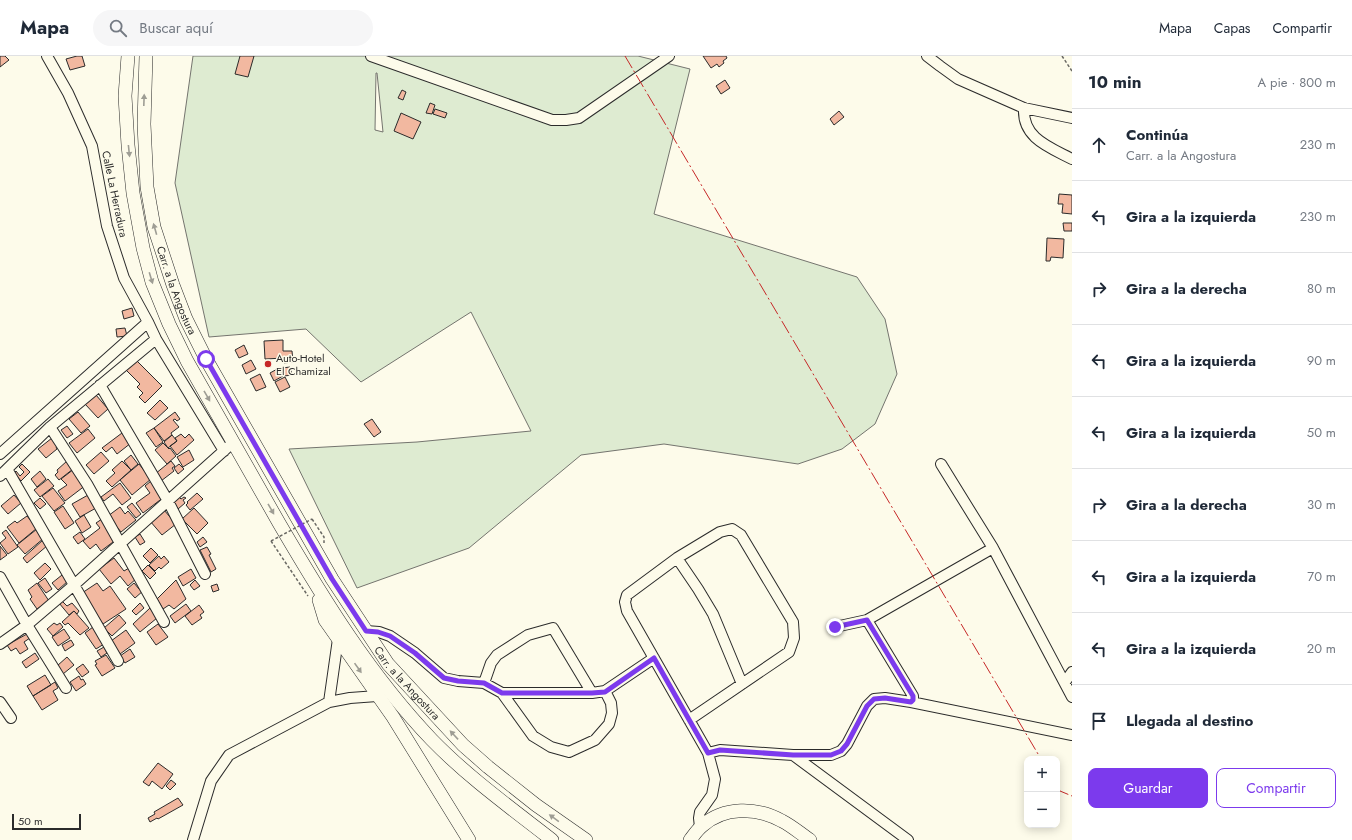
<!DOCTYPE html>
<html lang="es">
<head>
<meta charset="utf-8">
<style>
  :root { --surface:#fff; --page:#f6f6f7; --text:#1f2937; --muted:#747a83; --line:#e0e1e3; --accent:#7c3aed }
  body { margin:0; font-family:Jost,sans-serif; background:var(--page); color:var(--text) }
  .controls { position:absolute; right:12px; bottom:12px; display:grid; overflow:hidden; border-radius:8px; box-shadow:0 2px 10px #0003 }
  .controls button { width:36px; height:36px; display:grid; place-items:center; padding:0; border:0; border-bottom:1px solid var(--line); background:var(--surface); color:var(--text); font:20px sans-serif }
  .scale { position:absolute; left:12px; bottom:10px; width:69px; box-sizing:border-box; padding-left:4px; border:2px solid #2b2b2b; border-top:0; font-size:11px; line-height:14px; white-space:nowrap; color:#2b2b2b; -webkit-text-stroke:3px #fdfbea; paint-order:stroke }
  .stop { position:absolute; width:12px; height:12px; margin:-9px; border:3px solid #7c3aed; border-radius:50%; background:#fff }
  .stop.end { background:#7c3aed; border-color:#fff; box-shadow:0 1px 4px #0008 }
  .list { margin:0; padding:0; list-style:none }
  h2 { display:flex; justify-content:space-between; align-items:center; height:52px; margin:0; padding:0 16px; font-size:17px }
  h2 small { font-size:13px; font-weight:400; color:var(--muted) }
  .list li { display:grid; grid-template-columns:26px 1fr auto; gap:12px; align-items:center; box-sizing:border-box; height:72px; padding:0 16px; border-top:1px solid var(--line) }
  .list b { display:block; font-size:15px; white-space:nowrap }
  .list p { margin:0; font-size:13px; white-space:nowrap; color:var(--muted) }
  .list em { font-size:13px; font-style:normal; color:var(--muted) }
  .actions { display:flex; gap:8px; padding:12px 16px }
  .actions a { flex:1; padding:9px 0; border:1px solid var(--accent); border-radius:8px; text-align:center; font-size:14px; color:var(--accent) }
  .actions .main { background:var(--accent); color:#fff }
  .icon { flex:none; width:22px; height:22px; fill:none; stroke:currentColor; stroke-width:2; stroke-linecap:round; stroke-linejoin:round }
  .map { position:relative; flex:none; width:1072px; height:784px; overflow:hidden }
  header { display:flex; align-items:center; gap:24px; box-sizing:border-box; height:56px; padding:0 20px; background:var(--surface); border-bottom:1px solid var(--line) }
  header strong { font-size:19px }
  nav { display:flex; gap:22px; margin-inline-start:auto; font-size:14px }
  .search { width:280px; height:36px; background:var(--page); display:flex; align-items:center; gap:10px; box-sizing:border-box; padding:0 14px; border-radius:22px; color:var(--muted); font-size:15px }
  main { display:flex }
  aside { flex:1; background:var(--surface) }
  .map>svg:first-child { display:block }
  .green { fill:#deebd1; stroke:#74746e; fill-rule:evenodd }
  .building { fill:#f2b8a0; stroke:#2b2b2b }
  .lines { fill:none; stroke-linecap:round; stroke-linejoin:round }
  .minor-casing { stroke:#2b2b2b; stroke-width:12 }
  .major-casing { stroke:#2b2b2b; stroke-width:14 }
  .path { stroke:#6a6964; stroke-width:1.5; stroke-dasharray:3 2; stroke-linecap:butt }
  .minor { stroke:#fdfbea; stroke-width:10 }
  .major { stroke:#fdfbea; stroke-width:13 }
  .path-bridge { stroke:#6a6964; stroke-width:1.5; stroke-dasharray:3 2; stroke-linecap:butt }
  .power { stroke:#c62828; stroke-width:1; stroke-dasharray:14 3 2 3; stroke-linecap:butt }
  .oneway { fill:#9e9d94 }
  .route { stroke:#7c3aed; stroke-width:5 }
  .poi-dot { fill:#c62828; stroke:#fdfbea; stroke-width:1.5 }
  .labels { text-anchor:middle; dominant-baseline:central; stroke-width:3; stroke-linejoin:round; paint-order:stroke }
  .street-label { font-size:11px; fill:#2b2b2b; stroke:#fdfbea }
  .poi-label { font-size:11px; fill:#2b2b2b; stroke:#fdfbea; text-anchor:start }
</style>
</head>
<body>
<header>
<strong>Mapa</strong>
<div class="search"><svg class="icon" aria-label="search" viewBox="0 0 24 24"><circle cx="10" cy="10" r="6"/><path d="M15 15l6 6"/></svg>Buscar aquí</div>
<nav><a>Mapa</a><a>Capas</a><a>Compartir</a></nav>
</header>
<main>
<div class="map">
<svg width="1072" height="784" viewBox="0 0 1072 784">
  <rect width="100%" height="100%" fill="#fdfbea"/>
  <path class="green" d="M193,0H638L690,13L654,158L857,221L885,263L897,318L875,368L842,393L798,408L664,388L581,399L469,492L357,532L289,393L417,386L531,375L471,256L361,326L306,273L209,281L175,127ZM376,17H377L383,76L375,74Z"/>
  <path class="building" d="M0,0H5L9,4L0,11Z
    M77,0H82L85,10L70,14L66,3Z
    M240,0H254L248,21L235,18Z
    M703,0H726L727,2L723,5L724,7L719,11L717,8L711,12Z
    M725,24L730,32L721,38L716,30Z
    M402,34L406,36L403,44L398,42Z
    M430,47L435,49L432,58L426,57Z
    M435,53L447,57L445,62L433,58Z
    M839,55L844,61L834,69L830,63Z
    M401,57L421,66L413,83L394,75Z
    M1059,138L1072,139V158L1062,157L1063,148H1058Z
    M1063,167H1072V175H1064Z
    M1047,182L1064,183L1063,202L1051,201L1050,205H1046Z
    M132,252L134,260L124,263L122,255Z
    M125,272L127,280L117,281L116,273Z
    M283,284V295H292L293,306L284,307V302L265,303L264,285Z
    M244,289L248,298L239,302L235,294Z
    M135,303L162,330L145,347L139,341L143,337L137,331L140,328L125,313Z
    M251,304L256,313L246,318L242,309Z
    M290,311L292,319L284,320L282,312Z
    M279,312L283,320L274,325L270,317Z
    M260,318L266,331L256,335L250,323Z
    M285,321L290,331L280,336L275,326Z
    M96,339L108,353L98,362L85,348Z
    M160,344L168,352L155,364L147,357Z
    M78,356L90,370L81,377L69,363Z
    M175,356L180,363L177,365L175,363L173,364L179,371L171,377L172,379L164,385L154,372Z
    M372,363L381,376L374,381L364,368Z
    M67,370L73,378L67,382L61,374Z
    M154,372L163,386L156,391L146,377Z
    M88,373L95,382L77,397L69,387Z
    M122,377L131,387L117,398L112,391L106,396L102,392Z
    M181,378L185,382L189,378L194,384L177,399L170,390L177,385L175,382Z
    M172,379L177,385L168,392L164,386Z
    M52,382L58,389L56,391L57,393L46,402L38,393Z
    M163,387L169,393L170,392L176,400L167,408L155,394Z
    M189,394L194,404L183,411L177,401Z
    M101,396L109,405L94,418L86,409Z
    M131,399L138,408L131,414L124,405Z
    M67,405L73,413L59,424L55,419L58,416L57,414Z
    M122,405L131,414L112,431L106,425L115,417L112,414Z
    M171,405L175,410L172,412L174,415L161,425L155,418Z
    M22,408L30,416L21,425L14,417L16,415L20,420L24,416L19,411Z
    M139,408L151,423L132,439L120,424Z
    M179,408L184,413L178,418L174,412Z
    M74,413L86,429L65,445L58,435L67,429L61,423Z
    M40,415L46,423L37,431L31,423Z
    M48,423L54,430L40,441L34,434Z
    M151,425L164,441L143,457L136,447L150,437L145,430Z
    M120,427L131,442L122,449L113,438L104,445L101,441Z
    M53,432L65,447L54,455L42,440Z
    M197,437L203,443L190,454L186,449L188,447L187,446Z
    M14,439L21,447L8,458L1,450Z
    M88,439L96,452L80,461L72,448Z
    M179,441L181,443L184,441L186,442L183,444L185,447L178,453L173,446Z
    M40,442L46,448L40,453L34,447Z
    M132,447L141,458L136,462L127,451Z
    M63,450L74,467L65,473L54,456Z
    M120,451L125,458L128,455L136,464L121,476L108,460Z
    M194,452L208,467L197,478L182,463Z
    M164,454L176,468L162,479L150,465Z
    M84,459L91,471L82,477L75,465Z
    M27,460L37,472L19,487L7,471L15,465L17,467Z
    M102,463L117,483L101,495L96,488L90,493L83,485L100,472L96,467Z
    M37,473L44,482L25,498L17,489Z
    M6,474L18,491L8,498L0,487L6,482L2,477Z
    M80,476L85,483L78,488L73,481Z
    M140,478L145,486L140,489L135,481Z
    M203,481L207,486L200,491L197,486Z
    M43,484L48,489L27,507L23,502Z
    M0,490L7,499L0,504Z
    M207,491L211,498L209,499L216,513L211,516L200,494Z
    M151,492L158,499L150,507L143,500Z
    M159,500L161,503L164,500L169,506L161,513L159,511L155,515L149,509Z
    M114,502L124,515L129,512L137,522L128,530L120,520L111,528L99,513Z
    M45,507L51,513L40,524L34,517Z
    M148,509L156,517L150,523L142,515Z
    M191,513L196,522L183,530L178,521Z
    M62,519L68,525L58,534L52,527Z
    M45,522L52,533L46,537L38,527Z
    M176,524L186,543L174,553L169,549L163,553L157,543Z
    M195,524L200,530L194,534L190,529Z
    M37,527L49,545L37,553L30,543L32,541L28,534Z
    M97,527L103,535L110,530L126,553L103,568L82,537Z
    M134,527L139,533L141,531L144,534L135,542L127,533Z
    M217,528L219,534L213,536L211,530Z
    M62,545L67,550L72,547L79,555L77,558L74,555L69,559L59,547Z
    M140,547L144,552L136,559L132,555Z
    M186,548L191,555L175,567L170,560Z
    M199,549L204,556L200,559L202,562L192,569L185,560Z
    M150,552L157,562L140,576L133,568Z
    M74,555L89,572L80,579L68,567L65,569L62,566Z
    M119,559L126,567L112,580L104,572Z
    M54,567L57,569L60,567L63,571L53,580L47,573Z
    M158,568L168,581L156,589L147,576Z
    M93,571L104,588L96,593L85,577Z
    M64,573L70,582L58,590L52,581Z
    M126,574L135,587L120,598L111,585Z
    M27,578L30,582L24,586L28,593L20,598L16,592L11,595L7,589Z
    M71,584L74,589L65,595L62,589Z
    M104,591L107,597L101,601L97,595Z
    M130,593L135,601L125,607L120,600Z
    M35,597L39,603L26,612L22,606Z
    M106,599L115,612L102,620L95,609L97,608L95,605Z
    M67,601L74,609L63,618L57,610Z
    M83,608L89,616L82,621L76,613Z
    M45,619L51,629L33,640L27,630Z
    M79,620L81,624L83,623L86,628L76,635L70,626Z
    M55,626L58,632L53,635L58,644L42,654L33,640Z
    M158,707L173,718L162,733L152,725L149,730L143,726Z
    M171,724L176,728L170,734L166,730Z
    M178,742L183,749L158,763L157,762L150,766L148,762L155,758L154,756Z"/>
  <g class="lines">
    <g class="minor-casing">
      <path id="minor" d="M47,0L68,37L92,90L107,170L124,222L148,266L156,283L224,395
        M371,0L552,64H566L579,62L669,0
        M927,0L940,10L958,23L1024,52L1072,62
        M1024,52C1022,82 1049,91 1072,103
        M100,329L168,445L205,518
        M50,371L87,428L164,566
        M0,398L148,266
        M941,408L993,492L1072,641
        M7,413L118,605
        M0,420L50,371L156,283
        M677,502L698,533L713,558L742,628
        M0,521L27,569L66,632
        M835,571L867,564L993,492
        M366,575L379,576L390,580L415,597L444,622L458,625L484,627L502,637H592L605,635L654,602
        M0,588L27,569L74,529L228,391
        M1065,626L1072,616
        M484,627L491,607L497,599L528,579L553,572L592,637
        M502,637L533,680L551,691L569,696L595,684L609,668L612,657L611,647L605,635
        M0,646L11,662
        M329,646L338,583
        M911,646L1072,679
        M689,664L789,596L794,582L793,566L741,479L732,473L720,476L677,502L627,539L625,546L627,555L708,697L715,723L712,739L700,756L699,762L700,771
        M708,697L720,694L793,699H831L841,695L847,688L867,650L874,643L885,642L911,646L913,644V640L867,564
        M793,699L908,784
        M193,784L211,725L229,699L329,646L350,642L377,640"/>
    </g>
    <g class="major-casing">
      <g id="major">
        <path d="M128,0L125,40L128,89L133,137L143,192L152,226L169,268L187,305C218,359 248,413 279,467C324,544 370,619 432,684C468,721 511,752 552,784"/>
        <path id="s1" d="M146,0L144,68L147,131L154,171L173,229L186,263L206,303L332,523L388,608L463,689L488,711L536,749L586,784"/>
        <path d="M319,544L325,564L393,661L469,784"/>
        <path d="M690,784C694,779 697,774 702,770C724,750 757,751 782,765C792,770 801,778 810,784"/>
      </g>
    </g>
    <path class="path" d="M1062,0L1072,15
      M312,463L324,481V487
      M271,485L308,540"/>
    <use href="#minor" class="minor"/>
    <use href="#major" class="major"/>
    <path class="path-bridge" d="M271,485L312,463"/>
    <path class="power" d="M625,0L1041,703
      M1057,731L1060,735L1072,740"/>
  </g>
  <defs><path id="oneway-solid" d="M-6-.8H1V-3.2L6.5 0L1 3.2V.8H-6Z"/></defs>
  <g class="oneway">
    <use href="#oneway-solid" transform="translate(144 44) rotate(-88)"/>
    <use href="#oneway-solid" transform="translate(129 95) rotate(84)"/>
    <use href="#oneway-solid" transform="translate(155 173) rotate(-106)"/>
    <use href="#oneway-solid" transform="translate(151 222) rotate(73)"/>
    <use href="#oneway-solid" transform="translate(207 340) rotate(60)"/>
    <use href="#oneway-solid" transform="translate(271 453) rotate(60)"/>
    <use href="#oneway-solid" transform="translate(358 612) rotate(55)"/>
    <use href="#oneway-solid" transform="translate(454 679) rotate(-133)"/>
    <use href="#oneway-solid" transform="translate(554 762) rotate(-144)"/>
  </g>
  <g class="lines">
    <path class="route" d="M206,303L332,523L366,575L378,576L390,580L415,597L444,622L458,625L484,627L502,637H592L605,636L654,602L708,697L720,694L793,699H831L841,695L847,688L867,650L874,643L885,642L911,646L913,644V640L867,564L835,571"/>
  </g>
  <circle class="poi-dot" cx="268" cy="308" r="4"/>
  <g class="labels">
    <g class="street-label">
      <text transform="translate(115 138) rotate(78)">Calle La Herradura</text>
      <text stroke="none"><textPath href="#s1" startOffset="239">Carr. a la Angostura</textPath></text>
      <text stroke="none"><textPath href="#s1" startOffset="696">Carr. a la Angostura</textPath></text>
    </g>
    <g class="poi-label">
      <text x="276" y="302">Auto-Hotel<tspan x="276" dy="13">El Chamizal</tspan></text>
    </g>
  </g>
</svg>
<div class="controls">
<button>+</button>
<button>−</button>
</div>
<div class="scale">50 m</div>
<div class="stop" style="left:206px;top:303px"></div>
<div class="stop end" style="left:835px;top:571px"></div>
</div>
<aside>
<h2>10 min<small>A pie · 800 m</small></h2>
<ul class="list">
<li><svg class="icon" aria-label="ahead" viewBox="0 0 24 24"><path d="M12 20V5M6 11l6-6 6 6"/></svg><div><b>Continúa</b><p>Carr. a la Angostura</p></div><em>230 m</em></li>
<li><svg class="icon" aria-label="left" viewBox="0 0 24 24"><path d="M17 20v-9H6M10 6l-5 5 5 5"/></svg><div><b>Gira a la izquierda</b></div><em>230 m</em></li>
<li><svg class="icon" aria-label="right" viewBox="0 0 24 24"><path d="M7 20v-9h11M14 6l5 5-5 5"/></svg><div><b>Gira a la derecha</b></div><em>80 m</em></li>
<li><svg class="icon" aria-label="left" viewBox="0 0 24 24"><path d="M17 20v-9H6M10 6l-5 5 5 5"/></svg><div><b>Gira a la izquierda</b></div><em>90 m</em></li>
<li><svg class="icon" aria-label="left" viewBox="0 0 24 24"><path d="M17 20v-9H6M10 6l-5 5 5 5"/></svg><div><b>Gira a la izquierda</b></div><em>50 m</em></li>
<li><svg class="icon" aria-label="right" viewBox="0 0 24 24"><path d="M7 20v-9h11M14 6l5 5-5 5"/></svg><div><b>Gira a la derecha</b></div><em>30 m</em></li>
<li><svg class="icon" aria-label="left" viewBox="0 0 24 24"><path d="M17 20v-9H6M10 6l-5 5 5 5"/></svg><div><b>Gira a la izquierda</b></div><em>70 m</em></li>
<li><svg class="icon" aria-label="left" viewBox="0 0 24 24"><path d="M17 20v-9H6M10 6l-5 5 5 5"/></svg><div><b>Gira a la izquierda</b></div><em>20 m</em></li>
<li><svg class="icon" aria-label="arrive" viewBox="0 0 24 24"><path d="M6 21V4h12l-3 4 3 4H6"/></svg><div><b>Llegada al destino</b></div></li>
</ul>
<div class="actions"><a class="main">Guardar</a><a>Compartir</a></div>
</aside>
</main>
</body>
</html>
